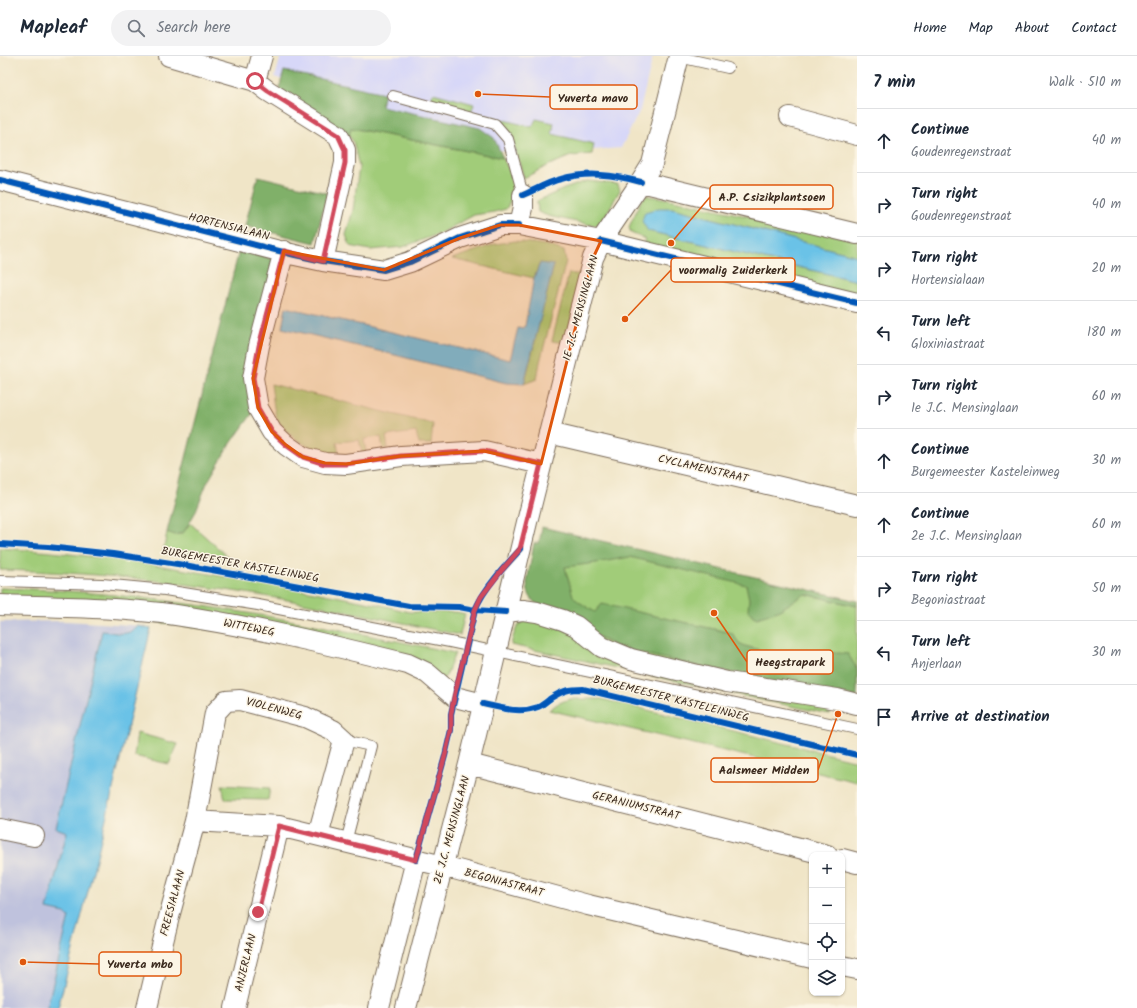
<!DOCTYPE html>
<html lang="en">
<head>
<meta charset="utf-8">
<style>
  :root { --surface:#fff; --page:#f2f2f3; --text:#1f2937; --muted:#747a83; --line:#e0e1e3 }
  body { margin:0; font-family:Kalam,sans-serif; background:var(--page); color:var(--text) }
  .controls { position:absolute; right:12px; bottom:12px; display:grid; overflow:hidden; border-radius:8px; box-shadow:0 1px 3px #0004 }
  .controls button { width:36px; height:36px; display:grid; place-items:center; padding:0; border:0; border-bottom:1px solid var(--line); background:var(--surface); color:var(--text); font:20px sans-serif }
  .stop { position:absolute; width:12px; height:12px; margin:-9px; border:3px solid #d1495b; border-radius:50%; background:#fff }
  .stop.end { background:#d1495b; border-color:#fff; box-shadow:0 1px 4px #0008 }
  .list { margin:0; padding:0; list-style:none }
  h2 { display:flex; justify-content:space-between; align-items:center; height:52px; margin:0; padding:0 16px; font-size:17px }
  h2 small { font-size:13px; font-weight:400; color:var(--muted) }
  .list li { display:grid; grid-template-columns:26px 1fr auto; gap:12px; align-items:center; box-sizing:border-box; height:64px; padding:0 16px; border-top:1px solid var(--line) }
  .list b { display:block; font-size:15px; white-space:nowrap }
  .list p { margin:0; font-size:13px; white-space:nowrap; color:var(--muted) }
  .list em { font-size:13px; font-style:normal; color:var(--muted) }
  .icon { flex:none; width:22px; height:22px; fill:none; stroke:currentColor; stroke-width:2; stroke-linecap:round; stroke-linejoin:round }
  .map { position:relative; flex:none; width:857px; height:952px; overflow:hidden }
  header { display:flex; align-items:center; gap:24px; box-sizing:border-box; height:56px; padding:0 20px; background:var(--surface); border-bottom:1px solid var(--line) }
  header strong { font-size:19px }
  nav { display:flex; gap:22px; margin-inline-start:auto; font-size:14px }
  .search { width:280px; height:36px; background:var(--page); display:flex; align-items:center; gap:10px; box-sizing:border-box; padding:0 14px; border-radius:22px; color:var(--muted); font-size:15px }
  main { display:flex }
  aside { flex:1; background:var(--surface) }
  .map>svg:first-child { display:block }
  .built { fill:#d7d7f8 }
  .industrial { fill:#bfc2dd }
  .green { fill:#a1cc79; stroke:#6e7b4c }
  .forest { fill:#80b069; stroke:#5e6d44 }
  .water { fill:#6ac2e7; stroke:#527682 }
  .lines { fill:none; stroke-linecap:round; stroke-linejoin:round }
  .service-casing { stroke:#7a6b59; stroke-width:12 }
  .minor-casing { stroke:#7a6b59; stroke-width:22 }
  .service { stroke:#fff; stroke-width:10 }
  .minor { stroke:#fff; stroke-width:20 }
  .cycleway-casing { stroke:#fcf5e5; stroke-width:8 }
  .cycleway { stroke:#0057b8; stroke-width:6 }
  .route { stroke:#d1495b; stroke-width:5 }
  .marked { fill:#df570d; fill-opacity:0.2; stroke:#df570d; stroke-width:3; stroke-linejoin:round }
  .labels { text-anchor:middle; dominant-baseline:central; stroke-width:3; stroke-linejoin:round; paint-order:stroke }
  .street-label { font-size:11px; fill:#3b2a1e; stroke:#fcf5e5 }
  .leader { fill:none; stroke:#df570d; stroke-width:1.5 }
  .callout-dot { fill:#df570d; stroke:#fcf5e5; stroke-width:1.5 }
  .callout { fill:#fcf5e5; stroke:#df570d; stroke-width:1.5 }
  .callout-label { font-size:12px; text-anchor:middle; font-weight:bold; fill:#3b2a1e }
</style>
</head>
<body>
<header>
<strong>Mapleaf</strong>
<div class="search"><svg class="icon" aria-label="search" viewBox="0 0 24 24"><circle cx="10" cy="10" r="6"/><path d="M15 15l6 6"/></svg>Search here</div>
<nav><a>Home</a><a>Map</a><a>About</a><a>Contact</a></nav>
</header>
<main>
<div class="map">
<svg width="857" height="952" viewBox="0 0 857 952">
  <rect width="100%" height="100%" fill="#fcf5e5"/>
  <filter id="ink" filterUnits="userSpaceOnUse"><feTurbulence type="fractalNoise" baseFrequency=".025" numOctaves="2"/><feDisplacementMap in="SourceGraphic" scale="8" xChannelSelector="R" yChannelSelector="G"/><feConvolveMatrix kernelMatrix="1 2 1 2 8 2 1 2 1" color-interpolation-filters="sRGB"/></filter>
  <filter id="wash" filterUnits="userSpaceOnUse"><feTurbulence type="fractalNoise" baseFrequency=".012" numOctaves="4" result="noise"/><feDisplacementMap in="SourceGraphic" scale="16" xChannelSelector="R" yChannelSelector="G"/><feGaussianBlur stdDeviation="0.9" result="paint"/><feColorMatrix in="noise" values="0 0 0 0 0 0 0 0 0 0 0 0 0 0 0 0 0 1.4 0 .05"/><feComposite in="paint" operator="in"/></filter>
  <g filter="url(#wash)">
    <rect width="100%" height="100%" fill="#f0e5c7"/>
    <path class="built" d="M281,0H653L640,54L621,92L580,95L543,104L367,61L275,21Z"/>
    <path class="industrial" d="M67,565L145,570L129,612L53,952H0V566Z"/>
    <path class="green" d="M433,37L474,48L471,56L532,71L536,63L554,67L552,78L594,88L592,98L571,100L547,110L524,122L510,76L498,66L430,48Z
      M351,72L503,102C514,126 521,128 506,153L494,156L474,159L441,177L403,191L370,194L350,190L346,179L353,154L359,111L353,85L349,80Z
      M587,125L618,128L620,134L604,162L596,170L548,160L538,156L537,145L564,133Z
      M648,138L647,140L664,142L857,184V200L672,152L648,175L857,225V242L643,189L645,183L631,177L629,171L641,145Z
      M515,185L546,189L564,195L566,205L540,306L537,323L524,328L535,285L540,207L534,222L452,203L495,188Z
      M569,217L581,219L566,287L552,285Z
      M271,328L433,368L431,388H419L416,376L386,380L388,392L383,393L381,381L364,383L366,396L362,397L359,384L337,386L339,399C333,398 326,398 320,396C306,390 286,379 278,365C273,354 273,340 271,328Z
      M190,467L228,501L163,497L167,476C180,481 183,478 190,467Z
      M545,476L857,550V635L733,610L535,537Z
      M0,492L51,496L133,505L309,535L381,549L409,556H457L465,558L460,579C393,565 326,550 258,539C173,525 86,516 0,514Z
      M0,532C154,535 305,566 455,597L446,620L442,623L412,602L0,544Z
      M529,563L832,649L829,658C723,637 617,611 511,589C514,577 516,567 529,563Z
      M569,643H602L857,705V726L549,654L557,648Z
      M137,677L178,688L169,708L134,700Z
      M222,729L270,732L268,744L225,743Z"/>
    <path class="forest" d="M284,15L384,37L381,50L480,72L494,82L503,102L351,72L349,80L279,33Z
      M258,120L327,137L315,187L245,170Z
      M240,191L274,204L252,358L227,393L207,427L195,457L184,476L175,479L167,476L170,464Z
      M542,471L857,545V550L805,538L778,555L757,562L753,560L748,554L749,543L746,529L630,501L596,507L565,511L573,540L579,546L595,556L602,548L732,577L739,587L745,590L798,603L819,595L848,598L857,613V641L786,629L621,593L535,547C529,540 527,535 527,526L534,487H539Z"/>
    <path class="water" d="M659,152H672L857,200V225L648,175L642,165L645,156Z
      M540,207L554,209L524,328L506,327L395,299L282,272L286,251L510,304L518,272L523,273L525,270L534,222Z
      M137,570L151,572L99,792L58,952H47L69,861L65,857L47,853L67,776L56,772L102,575C114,576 129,582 137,570Z"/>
  </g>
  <g filter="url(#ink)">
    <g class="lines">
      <g class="service-casing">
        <path id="service" d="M679,1L728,12
          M393,40L495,68L508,83L523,139
          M0,525L102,528L165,534L258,549L450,586L857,673
          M344,684L371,690L346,786"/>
      </g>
      <g class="minor-casing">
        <path id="minor" d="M169,0L255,25
          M262,0L255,25L268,35L338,79L345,94V107L323,205
          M790,61L857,79
          M0,124L295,199L323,205L384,214L410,206L460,182L500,169H519L601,185L857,247
          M641,126L857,178
          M519,169L523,152V139
          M284,195L259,290L253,322L258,352L272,376L286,389L303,401L325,407L346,408L401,400L484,395L541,408
          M549,377L857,449
          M0,549C59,551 118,551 176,559C255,571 331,589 408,608L427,617L455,641L483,648
          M506,556L523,554L537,556L563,564L576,570L602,591L631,603L727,626L837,643L857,648
          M469,708L827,799
          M195,765L279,770L443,810L588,849L812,902
          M0,773L34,780
          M842,803L857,807
          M842,910L857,913
          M147,952L169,861L195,765L215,657L226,645L240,644L305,661L333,674L344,684L318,779
          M235,952L279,770
          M379,952L416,804
          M406,952L469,708L527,466L593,202L601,185L641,126L652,108L679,0"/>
      </g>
      <use href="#service" class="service"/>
      <use href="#minor" class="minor"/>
      <g class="cycleway-casing">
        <path id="cycleway" d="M0,124L295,199L323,205L384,214L410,206L460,182L500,169H519
          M523,139C535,134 548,126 561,123C588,115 614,119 641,126
          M601,185L857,247
          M0,488L48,491L113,498L184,509L409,550L459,551L475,554L506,556
          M483,648C503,652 519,658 538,651C543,649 547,645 551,642C564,634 569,633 583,633L857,699
          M416,804L445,700L451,674V658L455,641L475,554C485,531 503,512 521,493"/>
      </g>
      <use href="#cycleway" class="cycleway"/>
    </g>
  </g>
  <g class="lines" filter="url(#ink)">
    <path class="route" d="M255,25L268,35L338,79L345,94V107L323,205L284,195L259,290L253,322L258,352L272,376L286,389L303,401L325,408H346L401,400L484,395L541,408L520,493L502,514L481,541L475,554L454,641L451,658V674L445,700L416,804L279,770L258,856"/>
  </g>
  <path class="marked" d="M500,169H519L601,185L593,202L541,408L484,395L401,400L346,408L325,407L303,401L286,389L272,376L258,352L253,322L284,195L384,214L460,182Z"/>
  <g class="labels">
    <g class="street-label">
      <text transform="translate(229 171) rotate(14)">HORTENSIALAAN</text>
      <text transform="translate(581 252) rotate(-75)">1E J.C. MENSINGLAAN</text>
      <text transform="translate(703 413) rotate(13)">CYCLAMENSTRAAT</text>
      <text transform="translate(240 509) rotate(10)">BURGEMEESTER KASTELEINWEG</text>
      <text transform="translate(249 572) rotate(11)">WITTEWEG</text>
      <text transform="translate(671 643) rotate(14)">BURGEMEESTER KASTELEINWEG</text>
      <text transform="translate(274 653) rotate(15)">VIOLENWEG</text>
      <text transform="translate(636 750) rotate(14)">GERANIUMSTRAAT</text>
      <text transform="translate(452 774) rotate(-75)">2E J.C. MENSINGLAAN</text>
      <text transform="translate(504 827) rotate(15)">BEGONIASTRAAT</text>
      <text transform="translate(173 847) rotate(-75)">FREESIALAAN</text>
      <text transform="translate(246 907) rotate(-76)">ANJERLAAN</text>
    </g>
  </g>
  <path class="leader" d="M478 38L550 41M671 187L710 141M625 263L671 214M714 557L747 606M838 658L818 714M23 906L99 908"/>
  <g class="callout-dot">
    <circle cx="478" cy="38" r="4"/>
    <circle cx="671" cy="187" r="4"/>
    <circle cx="625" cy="263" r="4"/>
    <circle cx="714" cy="557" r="4"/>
    <circle cx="838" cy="658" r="4"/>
    <circle cx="23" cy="906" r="4"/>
  </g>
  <g class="callout">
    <rect x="550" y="29" width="87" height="24" rx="4"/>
    <rect x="710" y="129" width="123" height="24" rx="4"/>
    <rect x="671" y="202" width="124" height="24" rx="4"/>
    <rect x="747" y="594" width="86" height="24" rx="4"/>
    <rect x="711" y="702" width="107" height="24" rx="4"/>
    <rect x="99" y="896" width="82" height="24" rx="4"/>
  </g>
  <g class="callout-label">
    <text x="593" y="46">Yuverta mavo</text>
    <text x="772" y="145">A.P. Csizikplantsoen</text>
    <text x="733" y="218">voormalig Zuiderkerk</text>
    <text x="790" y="610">Heegstrapark</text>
    <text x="764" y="718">Aalsmeer Midden</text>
    <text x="140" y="912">Yuverta mbo</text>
  </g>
</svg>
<div class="controls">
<button>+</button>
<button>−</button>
<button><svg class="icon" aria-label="locate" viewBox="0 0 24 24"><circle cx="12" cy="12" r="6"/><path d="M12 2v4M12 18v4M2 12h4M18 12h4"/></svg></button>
<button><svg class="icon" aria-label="layers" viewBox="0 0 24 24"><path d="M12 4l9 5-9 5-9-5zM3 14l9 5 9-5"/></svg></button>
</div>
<div class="stop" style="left:255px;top:25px"></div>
<div class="stop end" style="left:258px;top:856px"></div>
</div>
<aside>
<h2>7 min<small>Walk · 510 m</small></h2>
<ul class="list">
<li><svg class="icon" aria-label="ahead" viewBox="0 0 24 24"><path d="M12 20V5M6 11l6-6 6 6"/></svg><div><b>Continue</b><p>Goudenregenstraat</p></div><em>40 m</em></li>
<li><svg class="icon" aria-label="right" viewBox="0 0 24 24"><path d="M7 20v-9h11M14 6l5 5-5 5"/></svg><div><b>Turn right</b><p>Goudenregenstraat</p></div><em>40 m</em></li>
<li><svg class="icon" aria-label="right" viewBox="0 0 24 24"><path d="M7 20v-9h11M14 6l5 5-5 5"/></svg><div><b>Turn right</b><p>Hortensialaan</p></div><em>20 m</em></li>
<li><svg class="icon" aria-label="left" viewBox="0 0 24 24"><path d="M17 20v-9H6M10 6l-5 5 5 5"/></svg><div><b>Turn left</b><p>Gloxiniastraat</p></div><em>180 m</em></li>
<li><svg class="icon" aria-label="right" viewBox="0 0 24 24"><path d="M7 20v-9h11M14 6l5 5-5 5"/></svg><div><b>Turn right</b><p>1e J.C. Mensinglaan</p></div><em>60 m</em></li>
<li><svg class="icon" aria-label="ahead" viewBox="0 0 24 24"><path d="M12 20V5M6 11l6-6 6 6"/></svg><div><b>Continue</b><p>Burgemeester Kasteleinweg</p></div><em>30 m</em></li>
<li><svg class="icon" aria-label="ahead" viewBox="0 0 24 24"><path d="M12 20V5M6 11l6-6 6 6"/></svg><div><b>Continue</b><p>2e J.C. Mensinglaan</p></div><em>60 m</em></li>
<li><svg class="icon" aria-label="right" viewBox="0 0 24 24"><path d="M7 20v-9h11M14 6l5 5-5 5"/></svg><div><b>Turn right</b><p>Begoniastraat</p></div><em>50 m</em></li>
<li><svg class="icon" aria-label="left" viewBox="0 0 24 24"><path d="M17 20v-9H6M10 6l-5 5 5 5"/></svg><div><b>Turn left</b><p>Anjerlaan</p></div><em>30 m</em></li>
<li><svg class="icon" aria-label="arrive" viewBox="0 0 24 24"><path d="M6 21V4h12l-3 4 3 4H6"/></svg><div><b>Arrive at destination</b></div></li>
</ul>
</aside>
</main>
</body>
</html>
